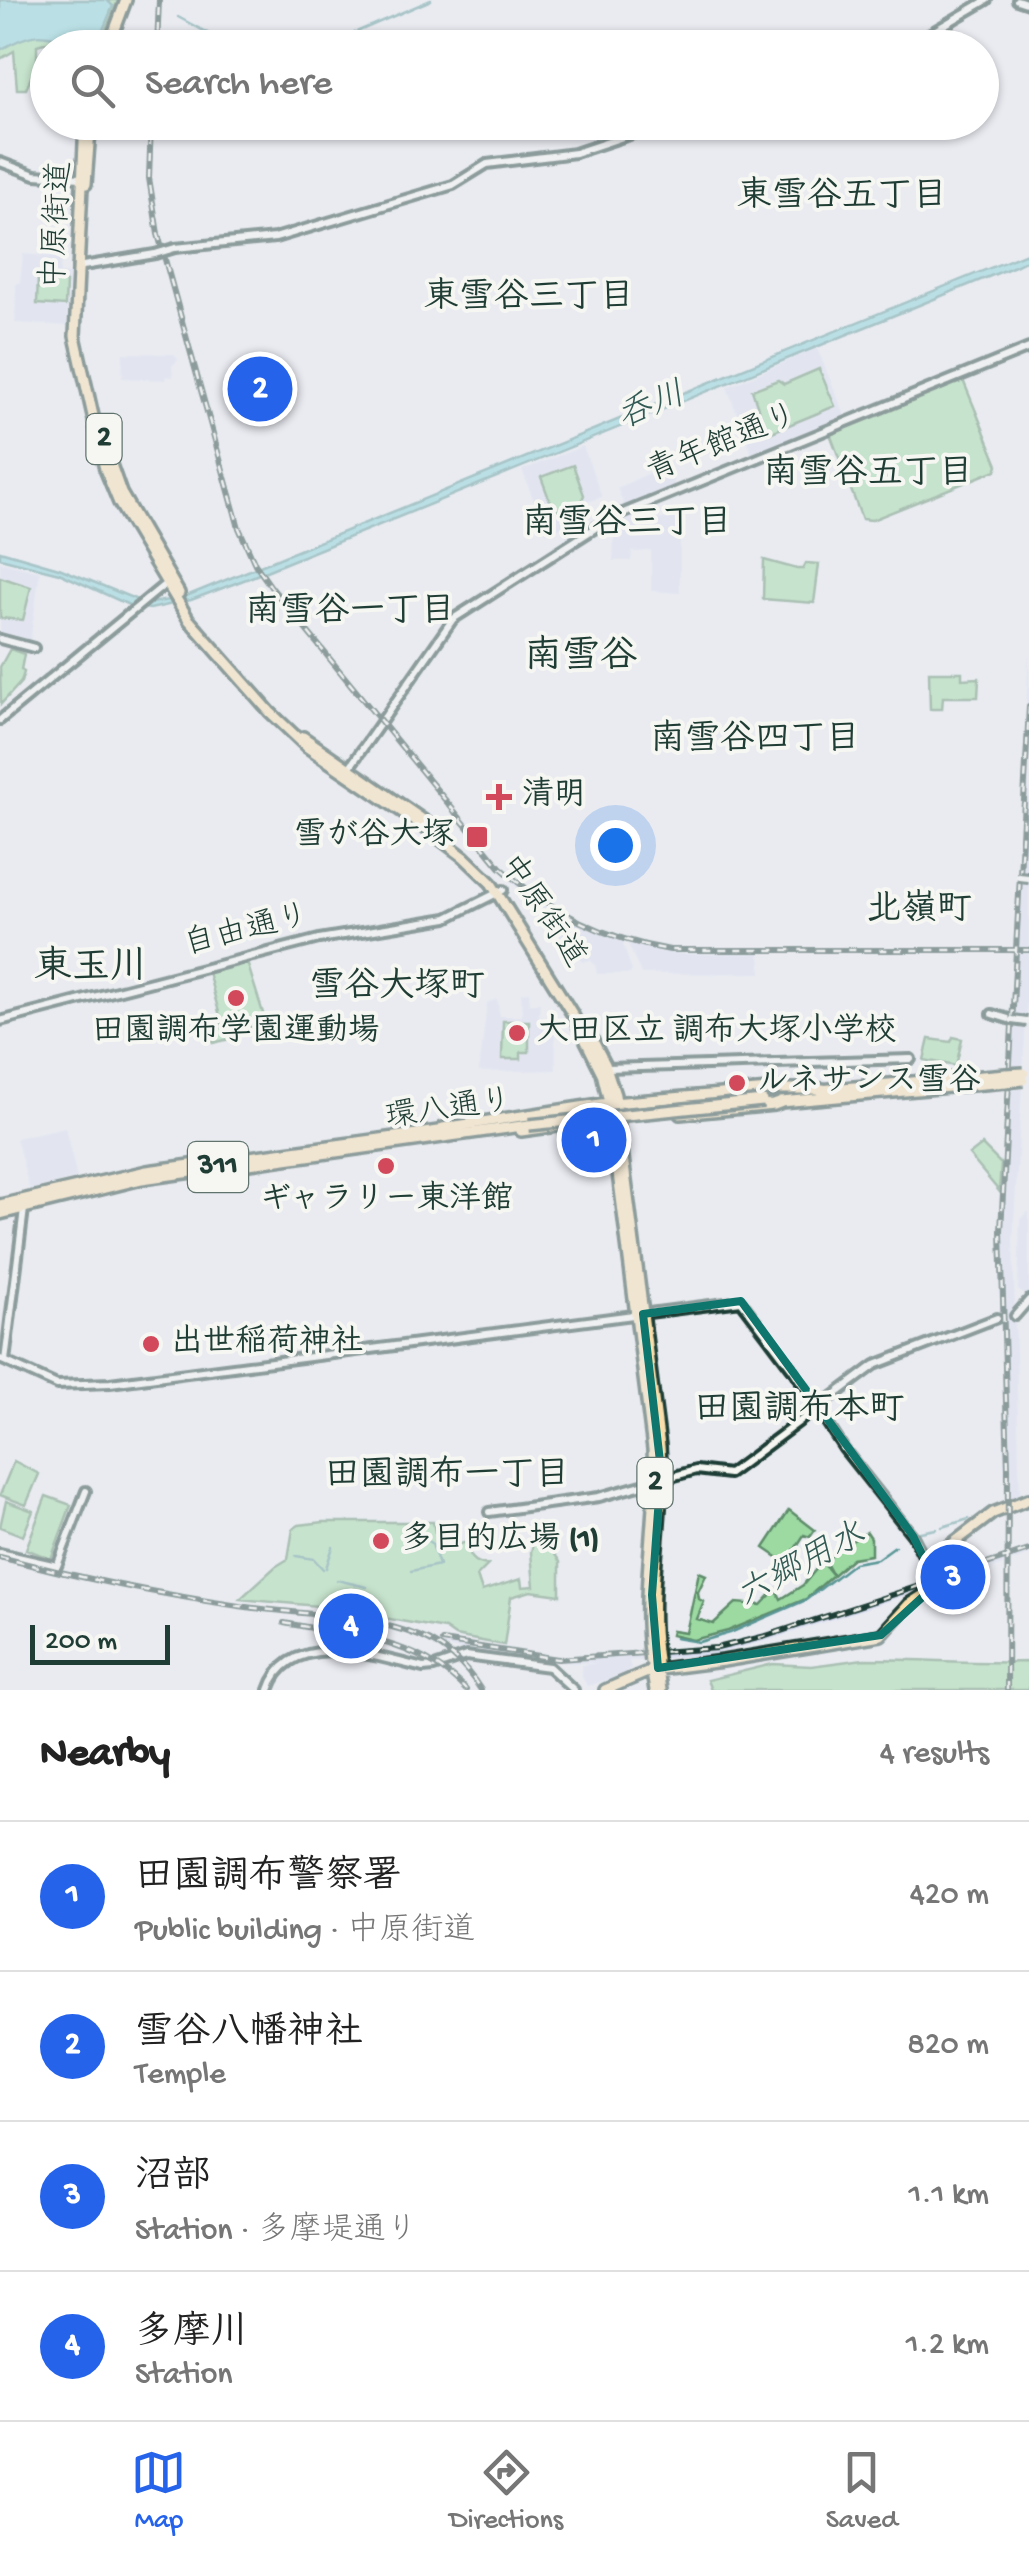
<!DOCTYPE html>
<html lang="en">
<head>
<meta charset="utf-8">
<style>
  :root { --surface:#fff; --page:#f6f6f6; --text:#222; --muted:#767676; --line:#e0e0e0; --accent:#2563eb }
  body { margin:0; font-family:"Gochi Hand","Klee One",sans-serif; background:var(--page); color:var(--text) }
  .scale { position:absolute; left:30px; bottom:25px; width:140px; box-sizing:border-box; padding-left:10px; border:5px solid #1f3d34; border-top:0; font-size:28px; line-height:35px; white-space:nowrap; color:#1f3d34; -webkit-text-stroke:8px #f6f6f2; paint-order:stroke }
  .you { position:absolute; left:615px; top:845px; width:35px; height:35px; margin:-25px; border:8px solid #fff; border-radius:50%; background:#1a73e8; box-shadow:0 0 0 15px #1a73e833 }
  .badge { display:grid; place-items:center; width:65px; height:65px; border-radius:50%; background:var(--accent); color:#fff; font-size:32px; font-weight:700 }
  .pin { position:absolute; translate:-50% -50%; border:5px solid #fff; box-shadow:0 2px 10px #0006 }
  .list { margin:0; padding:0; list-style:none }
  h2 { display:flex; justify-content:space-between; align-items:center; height:130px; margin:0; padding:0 40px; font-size:42px }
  h2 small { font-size:32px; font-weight:400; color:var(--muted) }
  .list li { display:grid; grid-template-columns:65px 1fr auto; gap:30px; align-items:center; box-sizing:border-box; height:150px; padding:0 40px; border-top:2px solid var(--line) }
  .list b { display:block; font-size:38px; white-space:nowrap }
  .list p { margin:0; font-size:32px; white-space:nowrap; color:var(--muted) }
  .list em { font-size:32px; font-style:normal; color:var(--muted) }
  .icon { flex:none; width:55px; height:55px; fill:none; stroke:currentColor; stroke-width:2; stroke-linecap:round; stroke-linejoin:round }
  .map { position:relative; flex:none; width:1029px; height:1690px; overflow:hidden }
  .search { position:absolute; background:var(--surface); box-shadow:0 2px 8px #0004; left:30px; right:30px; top:30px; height:110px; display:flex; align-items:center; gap:25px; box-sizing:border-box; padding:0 35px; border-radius:55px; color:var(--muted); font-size:38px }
  .sheet { height:730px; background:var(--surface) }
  nav { display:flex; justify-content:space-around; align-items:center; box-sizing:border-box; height:140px; border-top:2px solid var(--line); background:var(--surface); font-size:28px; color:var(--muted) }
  nav a { display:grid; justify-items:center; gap:5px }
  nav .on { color:var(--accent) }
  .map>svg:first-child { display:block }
  .built { fill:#dadef0 }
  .green { fill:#9cdaa2; stroke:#5e8c6b; stroke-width:2.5 }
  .water { fill:#81d2d8; stroke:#5a9696; stroke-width:2.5 }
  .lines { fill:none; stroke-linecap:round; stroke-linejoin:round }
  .stream { stroke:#5a9696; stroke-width:2.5 }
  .minor-casing { stroke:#1f3d34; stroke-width:14 }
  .major-casing { stroke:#1f3d34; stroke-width:16 }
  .minor { stroke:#f6f6f2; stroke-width:6 }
  .major { stroke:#f9deab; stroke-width:9 }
  .rail-casing { stroke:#1f3d34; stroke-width:6 }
  .rail { stroke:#f6f6f2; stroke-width:2.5; stroke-dasharray:8; stroke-linecap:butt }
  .minor-bridge-casing { stroke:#1f3d34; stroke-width:14; stroke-linecap:butt }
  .major-bridge-casing { stroke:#1f3d34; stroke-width:16; stroke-linecap:butt }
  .minor-bridge { stroke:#f6f6f2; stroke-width:6 }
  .major-bridge { stroke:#f9deab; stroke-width:9 }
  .marked { fill:none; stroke:#0f766e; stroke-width:8; stroke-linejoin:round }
  .poi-dot { fill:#d1495b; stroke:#f6f6f2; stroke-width:4 }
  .labels { text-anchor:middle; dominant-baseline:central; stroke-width:8; stroke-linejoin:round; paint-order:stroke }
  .shield { fill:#f6f6f2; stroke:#60746d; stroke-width:2.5 }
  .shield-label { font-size:30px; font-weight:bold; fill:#1f3d34 }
  .street-label { font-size:32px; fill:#1f3d34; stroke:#f6f6f2 }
  .poi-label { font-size:32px; font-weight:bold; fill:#1f3d34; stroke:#f6f6f2; text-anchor:start }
  .neighbourhood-label { font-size:35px; font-weight:bold; fill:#1f3d34; stroke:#f6f6f2 }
  .water-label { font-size:35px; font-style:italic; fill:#335b55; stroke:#f6f6f2 }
  .quarter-label { font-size:38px; font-weight:bold; fill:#1f3d34; stroke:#f6f6f2 }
</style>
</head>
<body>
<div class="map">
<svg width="1029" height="1690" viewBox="0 0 1029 1690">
  <rect width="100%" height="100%" fill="#e9ebf1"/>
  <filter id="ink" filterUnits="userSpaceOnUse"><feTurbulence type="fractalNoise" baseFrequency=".01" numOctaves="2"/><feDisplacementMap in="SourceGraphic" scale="20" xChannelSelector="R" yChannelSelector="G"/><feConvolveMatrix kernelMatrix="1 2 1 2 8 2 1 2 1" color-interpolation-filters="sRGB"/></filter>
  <g filter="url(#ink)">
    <path class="built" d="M23,254L61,257L60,273L69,274L67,326L15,323L16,284L20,282Z
      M817,348L847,420L753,457L727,387Z
      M123,353L174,354L178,360L172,366L173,377L166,376L165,380L122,378Z
      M583,446L602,497L587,502V506L571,514L578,535L568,542L563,526L546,533L522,470Z
      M669,464L675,487L625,508L617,488Z
      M632,512L633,522L651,516V520L680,518V593L651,591V551L632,552L631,561H613L614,531L621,528V517Z
      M0,562L40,572L30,643L0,635Z
      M1029,653V968L1013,1240L1020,1497L1005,1502L999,1237Z
      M507,875L574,922L622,941L632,971L630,974H597L595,965L590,960L582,962L575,946L564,949L559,931L534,908Z
      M628,944L680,954L760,953L761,973L641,974Z
      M529,992L530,1003H540L539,1016L544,1018V1032L555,1033L556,1070L479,1072L487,1003L497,999L500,1016H522L521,993Z
      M65,1127L77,1178L30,1191L16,1138Z
      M1029,1211V1296L1028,1297L1018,1290L1020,1219Z
      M1029,1547V1555L948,1586L915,1592L769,1640L715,1654L629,1661L631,1668L623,1675L587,1686L582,1677L581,1665L597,1663L515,1661L441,1646L443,1639L509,1651L562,1657L719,1645L782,1628Z"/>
    <path class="green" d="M0,0H118L99,47L55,40L37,45V63L26,89H17L14,51L0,59Z
      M38,276L56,277L66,282L65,306L37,304Z
      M819,369L835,406L767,434L752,390L778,380L784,384Z
      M959,379L963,380L998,465L996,470L872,520L862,519L829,431Z
      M573,465L584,495L581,502L554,512L541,477Z
      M764,560L797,569H803L806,563L819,564L814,603L763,599Z
      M0,577L31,587L23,620L0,618Z
      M10,649L24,654L21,670L24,672L21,682L1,704L0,667Z
      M929,672H962V679L979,678L978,697H943L942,709H930Z
      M247,962L266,1023L238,1031V1037L213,1043L210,1031L223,1027L208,972Z
      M503,1021H529V1052H521V1059H502Z
      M953,1037L962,1039L956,1066L924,1060L929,1039L951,1042Z
      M982,1145L1001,1164L999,1191L969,1155Z
      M14,1461L39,1474L26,1505L0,1495Z
      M46,1496L71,1505L51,1559L26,1549Z
      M6,1501L33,1511L23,1536L0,1527Z
      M789,1510L815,1530L810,1537L804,1535L786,1563L764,1548Z
      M324,1522H433L435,1532L441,1531L450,1547L467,1542C469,1557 473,1563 488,1565L477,1576L482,1591L521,1579L522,1587L534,1586L531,1552L537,1528L560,1562V1595L531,1591L511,1597L504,1645L455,1636L445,1629L318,1606L240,1599L275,1567L288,1559L293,1529L299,1525Z
      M867,1532L871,1538V1555L852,1558L806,1599L728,1631L693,1640L671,1635L672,1631L686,1633L699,1572L706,1575L698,1592L699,1599L704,1602L697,1619L713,1624L736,1603L761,1605L776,1589L781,1599L803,1585L822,1562L832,1574L826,1563L835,1551Z
      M864,1659C919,1659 973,1664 1029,1662V1690H711L707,1680L773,1664L811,1666Z"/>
    <path class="water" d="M0,0H107L113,6L100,37H96L93,44C48,43 50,21 0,50Z
      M1029,252V259L1015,266L249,578L191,600L150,609L131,606L59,573L0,558V551L59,568L147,604L184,597Z"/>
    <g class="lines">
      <path class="stream" d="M178,17L215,37L259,48
        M319,48L431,0
        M942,1527L969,1519
        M915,1533L936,1529
        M296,1556L314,1559L323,1569
        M326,1568L333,1547
        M411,1571L439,1565L432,1544L427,1540
        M337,1580L367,1587
        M675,1638L699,1642L730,1633L806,1600L854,1563L877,1559L895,1546"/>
      <g class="minor-casing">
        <path id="minor" d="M1017,0L1029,4
          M905,48L987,0
          M0,162L35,175L81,178
          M175,248L275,238L453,185L487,164L575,153L638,132L684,122
          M77,267L155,254
          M0,639L34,648
          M0,720L169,581
          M347,771L453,619L611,518L1029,348
          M992,1014L1012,1020
          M0,1021L319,939L447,918L503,890
          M607,1068L911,1059
          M1015,1316L1029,1300
          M0,1359L57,1385L110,1383L741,1301L793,1370L844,1449L913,1536L927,1563
          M5,1361L24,1209
          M489,1512L599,1497L696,1470L729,1474L875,1365L997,1318
          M0,1553L57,1566L86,1491
          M269,1690C289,1628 375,1656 423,1668L434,1667L466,1656L549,1667L574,1690"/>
      </g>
      <g class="major-casing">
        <path id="major" d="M108,48L126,0
          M85,122L75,336L105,469L119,503L189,620L270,712L307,747L420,824L464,857L491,883L573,1015L602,1073L609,1102L653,1449C658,1517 641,1583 649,1652
          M86,184L90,130
          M108,456L121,493L179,593
          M303,737L442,833
          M584,1024L605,1064L615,1095L660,1446C666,1515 647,1582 656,1651
          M819,1090L1006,1074
          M781,1102L1006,1082
          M680,1114L774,1105L782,1102
          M443,1128L600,1104L781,1089H823
          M521,1131L565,1125
          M0,1205L147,1171L446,1130
          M0,1214L142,1179L529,1125
          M657,1663L661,1690
          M651,1668L655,1690
          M605,1690L652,1670L723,1661L881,1635L909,1604L928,1592L932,1578L927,1563L993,1513L1029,1499"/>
      </g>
      <use href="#minor" class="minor"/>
      <use href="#major" class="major"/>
      <g class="rail-casing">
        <path id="rail" d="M157,48L159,0
          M151,122L149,178L158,234L239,528L255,564L271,587L500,867C549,911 604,939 670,950H1029
          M0,1557C79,1578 158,1594 239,1606C299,1615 361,1613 419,1636C446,1647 466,1666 481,1690
          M284,1623C349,1635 418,1639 466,1690
          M442,1641L558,1659L717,1648L766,1636L1029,1550
          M1007,1690L1008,1468L1001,1231L1029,707"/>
      </g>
      <use href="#rail" class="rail"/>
      <g class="minor-bridge-casing">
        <path id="minor-bridge" d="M155,254L175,248
          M1019,877L1029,878
          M1012,1020L1027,1022"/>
      </g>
      <g class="major-bridge-casing">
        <path id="major-bridge" d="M1006,1074L1024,1073
          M1006,1082L1023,1080
          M529,1125L763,1101
          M656,1651L657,1660
          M649,1652L650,1661"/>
      </g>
      <use href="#minor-bridge" class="minor-bridge"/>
      <use href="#major-bridge" class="major-bridge"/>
    </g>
  </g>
  <path d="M0 0H1029V1690H0ZM741,1301L913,1536L930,1570L928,1592L881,1635L658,1668L652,1595L661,1470L643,1314Z" fill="#e9ebf1" fill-opacity=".55" fill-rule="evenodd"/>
  <path class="marked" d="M741,1301L913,1536L930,1570L928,1592L881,1635L658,1668L652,1595L661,1470L643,1314Z"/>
  <g class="poi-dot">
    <path d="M494 782h10v10h10v10h-10v10h-10v-10h-10v-10h10z"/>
    <rect x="465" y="825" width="24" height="24" rx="5"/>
    <circle cx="236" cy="998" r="10"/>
    <circle cx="517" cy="1033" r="10"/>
    <circle cx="737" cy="1083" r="10"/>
    <circle cx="386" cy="1166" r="10"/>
    <circle cx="151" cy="1344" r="10"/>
    <circle cx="381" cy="1541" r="10"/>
  </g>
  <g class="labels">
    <g class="shield">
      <rect x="86.5" y="414" width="35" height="50" rx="8"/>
      <rect x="188" y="1142" width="60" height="50" rx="8"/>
      <rect x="637.5" y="1458" width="35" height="50" rx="8"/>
    </g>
    <g class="shield-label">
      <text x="104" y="439">2</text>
      <text x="218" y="1167">311</text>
      <text x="655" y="1483">2</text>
    </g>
    <g class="street-label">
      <text transform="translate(59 225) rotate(-87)">中原街道</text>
      <text transform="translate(723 445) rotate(-22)">青年館通り</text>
      <text transform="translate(541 912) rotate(56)">中原街道</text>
      <text transform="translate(247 932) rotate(-14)">自由通り</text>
      <text transform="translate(449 1111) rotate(-8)">環八通り</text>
    </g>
    <g class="poi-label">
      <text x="522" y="797">清明</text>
      <text x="454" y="837" text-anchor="end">雪が谷大塚</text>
      <text x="236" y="1033" text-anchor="middle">田園調布学園運動場</text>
      <text x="537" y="1033">大田区立 調布大塚小学校</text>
      <text x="757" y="1083">ルネサンス雪谷</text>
      <text x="386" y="1201" text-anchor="middle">ギャラリー東洋館</text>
      <text x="171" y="1344">出世稲荷神社</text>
      <text x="401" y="1541">多目的広場 (1)</text>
    </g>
    <g class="neighbourhood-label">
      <text x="842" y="198">東雪谷五丁目</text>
      <text x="529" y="299">東雪谷三丁目</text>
      <text x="868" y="475">南雪谷五丁目</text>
      <text x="627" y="525">南雪谷三丁目</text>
      <text x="350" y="613">南雪谷一丁目</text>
      <text x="755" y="741">南雪谷四丁目</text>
      <text x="919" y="911">北嶺町</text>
      <text x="397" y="988">雪谷大塚町</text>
      <text x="799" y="1411">田園調布本町</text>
      <text x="447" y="1477">田園調布一丁目</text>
    </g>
    <g class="water-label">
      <text transform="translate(652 408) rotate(-22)">呑川</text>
      <text transform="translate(802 1567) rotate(-28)">六郷用水</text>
    </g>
    <g class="quarter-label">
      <text x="581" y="659">南雪谷</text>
      <text x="91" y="970">東玉川</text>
    </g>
  </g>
</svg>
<div class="scale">200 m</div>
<div class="you"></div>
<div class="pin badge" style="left:594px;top:1140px">1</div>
<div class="pin badge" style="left:260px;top:389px">2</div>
<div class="pin badge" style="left:953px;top:1577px">3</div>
<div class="pin badge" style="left:351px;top:1626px">4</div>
<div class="search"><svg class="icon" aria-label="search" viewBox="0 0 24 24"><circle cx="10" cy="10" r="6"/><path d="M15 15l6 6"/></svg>Search here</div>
</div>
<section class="sheet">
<h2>Nearby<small>4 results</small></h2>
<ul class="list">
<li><span class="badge">1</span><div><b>田園調布警察署</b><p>Public building · 中原街道</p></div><em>420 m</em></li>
<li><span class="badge">2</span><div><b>雪谷八幡神社</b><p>Temple</p></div><em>820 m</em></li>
<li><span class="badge">3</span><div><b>沼部</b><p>Station · 多摩堤通り</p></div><em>1.1 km</em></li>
<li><span class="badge">4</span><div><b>多摩川</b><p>Station</p></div><em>1.2 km</em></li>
</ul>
</section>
<nav>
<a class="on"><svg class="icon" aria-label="map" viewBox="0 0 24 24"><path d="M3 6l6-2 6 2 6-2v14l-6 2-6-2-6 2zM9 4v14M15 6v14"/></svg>Map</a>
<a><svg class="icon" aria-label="directions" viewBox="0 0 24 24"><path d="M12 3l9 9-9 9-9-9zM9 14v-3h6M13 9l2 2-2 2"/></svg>Directions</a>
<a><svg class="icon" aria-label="saved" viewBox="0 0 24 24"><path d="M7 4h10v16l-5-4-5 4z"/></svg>Saved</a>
</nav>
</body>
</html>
